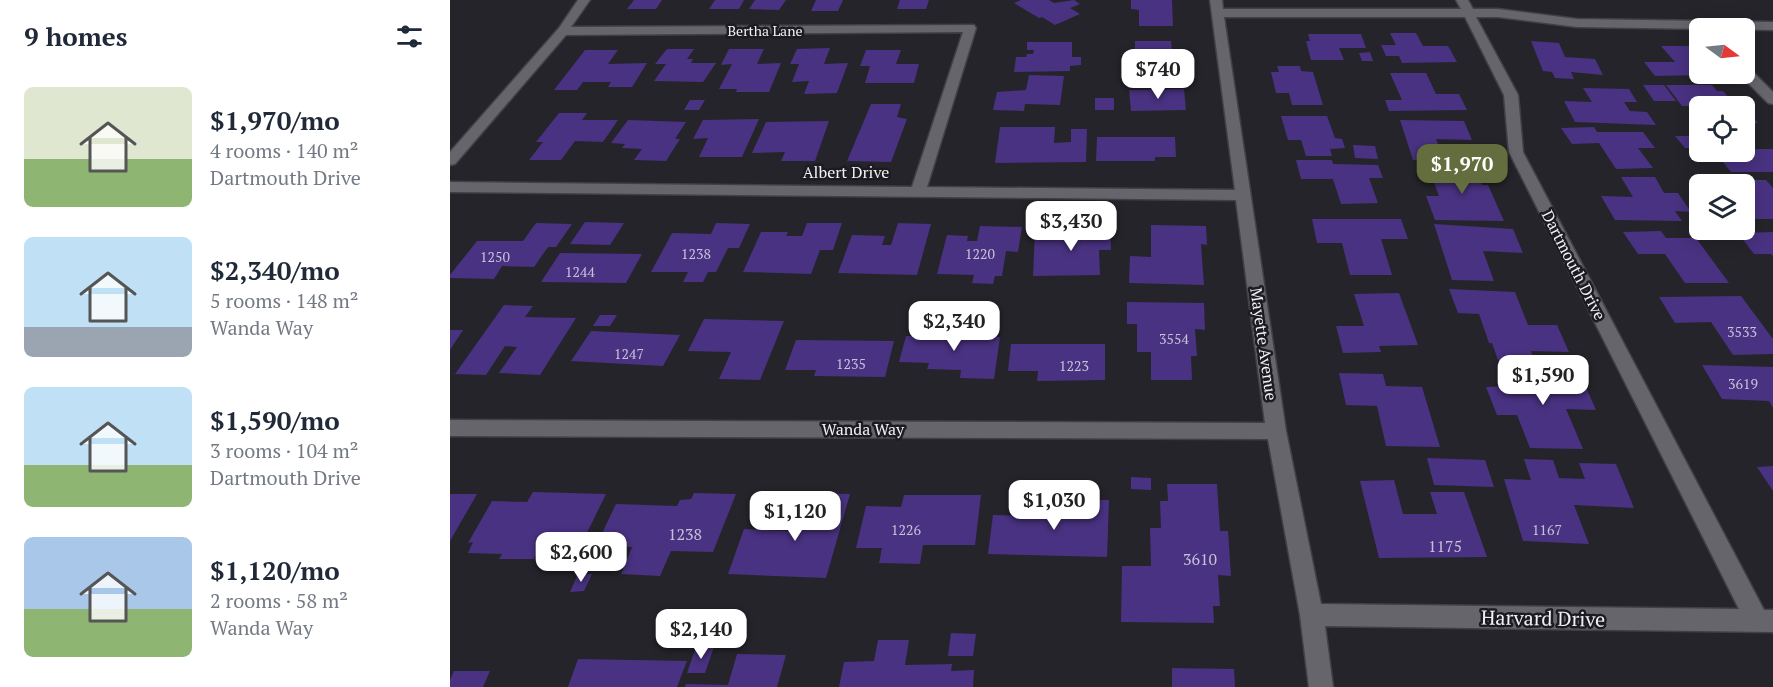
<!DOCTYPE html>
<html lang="en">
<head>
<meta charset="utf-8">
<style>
	body { margin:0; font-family:"PT Serif",serif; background:#f6f6f7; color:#1f2937; height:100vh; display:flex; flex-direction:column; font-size:22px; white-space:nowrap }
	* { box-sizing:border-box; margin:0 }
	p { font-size:20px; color:#747a83 }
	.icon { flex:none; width:33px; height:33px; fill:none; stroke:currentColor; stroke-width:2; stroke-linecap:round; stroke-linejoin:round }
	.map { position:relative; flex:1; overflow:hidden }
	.panel { display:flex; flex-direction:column; background:#fff; width:450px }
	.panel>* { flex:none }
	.needle { width:39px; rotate:105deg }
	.controls { position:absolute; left:1239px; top:18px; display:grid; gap:12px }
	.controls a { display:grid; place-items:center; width:66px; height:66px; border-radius:9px; background:#fff; box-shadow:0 3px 15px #0003; font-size:30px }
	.price { position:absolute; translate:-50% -51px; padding:0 14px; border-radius:12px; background:#fff; color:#222; font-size:20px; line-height:39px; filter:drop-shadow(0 2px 3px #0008) }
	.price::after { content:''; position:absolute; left:50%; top:36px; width:18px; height:14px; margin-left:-9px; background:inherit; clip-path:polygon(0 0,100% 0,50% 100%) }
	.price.on { background:#646d3e; color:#fff }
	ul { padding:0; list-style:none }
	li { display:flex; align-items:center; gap:18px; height:150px; padding:0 24px }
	li span { display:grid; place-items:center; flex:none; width:168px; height:120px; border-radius:9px; color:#555 }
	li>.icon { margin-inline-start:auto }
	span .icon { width:72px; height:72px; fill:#fffc; stroke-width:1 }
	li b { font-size:26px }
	h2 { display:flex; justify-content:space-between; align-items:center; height:72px; padding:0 24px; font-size:26px }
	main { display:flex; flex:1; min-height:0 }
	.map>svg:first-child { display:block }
	.building { fill:#493281 }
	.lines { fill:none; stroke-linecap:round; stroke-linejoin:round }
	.minor-casing { stroke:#414045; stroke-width:3 }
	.minor { fill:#66656c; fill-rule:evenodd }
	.labels { text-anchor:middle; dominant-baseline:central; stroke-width:5; stroke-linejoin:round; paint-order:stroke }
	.far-street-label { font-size:14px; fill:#f1f1f5; stroke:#1c1b21 }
	.number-label { font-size:14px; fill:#c7c1d8 }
	.street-label { font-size:16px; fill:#f1f1f5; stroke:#1c1b21 }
	.near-number-label { font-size:16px; fill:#c7c1d8 }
	.near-street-label { font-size:20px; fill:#f1f1f5; stroke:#1c1b21 }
</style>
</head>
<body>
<main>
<section class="panel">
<h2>9 homes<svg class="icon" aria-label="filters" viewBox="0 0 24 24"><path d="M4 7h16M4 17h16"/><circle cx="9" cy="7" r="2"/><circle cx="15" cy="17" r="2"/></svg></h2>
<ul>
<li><span style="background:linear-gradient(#dfe7d0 60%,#8fb573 0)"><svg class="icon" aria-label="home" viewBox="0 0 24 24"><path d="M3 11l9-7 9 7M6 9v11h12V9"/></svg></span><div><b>$1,970/mo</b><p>4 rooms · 140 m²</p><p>Dartmouth Drive</p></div></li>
<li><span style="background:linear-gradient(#bfe0f5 75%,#9aa5b1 0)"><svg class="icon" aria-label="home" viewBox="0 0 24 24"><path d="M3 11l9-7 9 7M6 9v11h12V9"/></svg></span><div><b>$2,340/mo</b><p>5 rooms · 148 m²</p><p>Wanda Way</p></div></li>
<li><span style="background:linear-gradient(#bfe0f5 65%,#8fb573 0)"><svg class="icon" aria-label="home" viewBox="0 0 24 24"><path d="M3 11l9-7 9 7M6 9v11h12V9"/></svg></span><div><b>$1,590/mo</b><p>3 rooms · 104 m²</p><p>Dartmouth Drive</p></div></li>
<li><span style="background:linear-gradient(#a9c7e8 60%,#8fb573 0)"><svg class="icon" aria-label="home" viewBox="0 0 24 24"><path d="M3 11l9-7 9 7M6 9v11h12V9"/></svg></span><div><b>$1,120/mo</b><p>2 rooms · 58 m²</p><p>Wanda Way</p></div></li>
</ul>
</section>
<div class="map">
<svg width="1323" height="687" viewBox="0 0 1323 687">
	<rect width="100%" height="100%" fill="#25242b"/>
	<!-- building -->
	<path class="building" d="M184 0H212L206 9H177Z
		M265 0H294L289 9H259Z
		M305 0H336L329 10 299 9Z
		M366 0H393L388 11H361Z
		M450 0H479L476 9H447Z
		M571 0H599L604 3 624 0 630 4 620 8 630 14 605 25 592 17 589 18 564 3Z
		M681 0H722L723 26H689V10L681 9Z
		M940 33H966L973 46H998L1007 62 952 63 949 56H936L931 45H946Z
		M858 34H911L916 48H889L894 60H861L856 41H860Z
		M685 41H721L722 51 731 52 733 72H690V65H685Z
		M1081 41 1109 43 1115 57 1145 59 1153 75 1121 72 1124 79 1105 78 1102 72 1093 71Z
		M577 42H622V57H631V65L620 66V71L564 72 566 57H576L577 54H583L584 50H577Z
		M1211 46H1241L1250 55V75L1205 76 1194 62H1225Z
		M380 48 374 64 398 63 387 93 354 94 359 81 342 82 349 64H340L347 49Z
		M217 49H244L237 59H243L241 63H266L253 82 204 81 216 64H205Z
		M279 49H314L307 64 331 63 319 92H286L287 89H269L282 64 271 65Z
		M135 50H168L158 64 197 63 182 87H158L161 82H133L127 90H104Z
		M416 50H451L446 64H469L464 83H415L420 66H410Z
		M920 52 923 61H912L909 53Z
		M827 66H850L851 71 863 72 873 105H842L839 93H826L821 72H829Z
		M940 73H976L986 94H1009L1017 110 939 111 935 100H952Z
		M579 75 614 76 610 105 575 104 574 111 543 110 547 92 576 90Z
		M1193 85H1214L1226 101H1204Z
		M1216 85H1262L1267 91H1273L1287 106H1232Z
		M1133 88 1179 89 1187 102H1174L1180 111 1197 112 1206 125 1125 122 1114 101 1142 102Z
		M734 89 736 110 681 111 679 90Z
		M645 98H664V110H645Z
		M240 100H255L249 110H234Z
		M421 104H451L447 117 457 119 441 162 397 161Z
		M1294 107 1308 123H1294Z
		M109 113H137L132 120H168L153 142 125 141 111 160H79L93 142H86Z
		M831 116H877L885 138 892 139 895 148 880 149 882 156H856L851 140H838Z
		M309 119 292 157H249L258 138 243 139 253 120Z
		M178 120 236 122 225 139H230L216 161 184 160 192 149 172 148 175 144 161 143Z
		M950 120 1014 121 1022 140 986 139 995 160H963Z
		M379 121 365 161H331L335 152 302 153 316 122Z
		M550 127H605L604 143 621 142V129H637L636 162 545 163Z
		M1144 127 1147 132H1193L1205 148H1188L1203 168 1166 169 1149 143 1122 144 1111 128Z
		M1225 136H1250V148H1235Z
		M647 137H725L726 157H705V161H646Z
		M903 145 925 146 928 159 905 158Z
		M1294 149H1323V172H1281L1265 152H1294Z
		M846 160H882L883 164 928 165 933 178H919L928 203 891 204 883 179H851Z
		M977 164 1028 165 1035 180H1030L1032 185H1038L1054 221 985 220 976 196H989Z
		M1171 177H1205L1214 193H1228L1241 212 1225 211 1232 221 1165 220 1151 196 1183 197Z
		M1268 180H1316L1323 188V219H1294V184H1271Z
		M862 219H951L958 239H931L942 275H900L892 243H867Z
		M135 222 174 223 160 245 120 244Z
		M86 223 122 224 106 247H98L84 267 52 266 44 279 0 278V275L27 241H73Z
		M266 223 300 224 289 248H278L266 272H258L253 282H233L238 272H201L222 233 261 234Z
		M357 223H392L383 250H370L361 274 293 272 311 232H338L336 236H352Z
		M448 223 481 224 467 275 388 273 402 235 435 236 432 245H441Z
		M660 224 661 250H649L650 275 583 276 585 233H608V237L625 236 626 225Z
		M984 224 1063 229 1073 253 1033 251 1044 281 1002 280Z
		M701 225 756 226 757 245 751 244 754 285 679 283 680 256 701 257Z
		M530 226 572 227 568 252 556 251 552 276H545L543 284 522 283 524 275 487 274 497 235 518 236 517 241H527Z
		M1211 231 1216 238H1246L1279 283H1235L1215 254H1188L1173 232Z
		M1323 232V256L1321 254H1304L1288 233Z
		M110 253 192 254 176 283 91 282Z
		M999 289 1065 292 1078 325H1107L1119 352 1081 351 1084 360H1048L1042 343H1039L1029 314 1008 313Z
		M949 293 968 345 929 346 931 352 893 353 886 326H914L904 294Z
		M1291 296 1323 339V354L1283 355 1261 322 1225 323 1209 297Z
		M677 302 754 303 755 330 745 329 747 356H741L742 380H701V352H687V324H677Z
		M54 305 83 306 75 317 126 318 90 375 49 373 67 347 55 346 36 375 5 374Z
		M150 315H167L160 326H143Z
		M254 319 334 321 310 380 269 379 281 352 238 351Z
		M487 324 515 325 513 337H550L544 379 510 378 511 370 477 369 479 363 449 362 456 336H485Z
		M0 330H13L0 350Z
		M141 331 230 335 213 366 121 361Z
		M346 340 444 341 435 377 364 376 366 370H335Z
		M561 344H655V380L587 381 588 371H558Z
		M1252 365 1323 367V408L1319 401 1272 399Z
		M1051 370 1098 371 1100 376H1131L1146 410 1116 409 1133 449 1080 448 1067 415H1047L1036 387 1057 386Z
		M889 373 933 374 936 386 972 387 990 447 936 446 927 406 896 405Z
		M977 458 1035 460 1044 487 984 485Z
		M1074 459 1103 460 1109 478 1135 479 1129 463 1166 464 1184 508 1124 505 1139 544 1073 541 1054 479 1081 480Z
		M1323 466V491L1307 467Z
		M681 477 701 478V490L681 489Z
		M944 480 953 514H987L980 492H1014L1037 557 929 558 910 481Z
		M717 484H767L770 531H778L781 576 768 575 770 606H763L764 623 671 622 672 566H701L700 528H711L710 501H718Z
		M83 492 156 494 132 543 92 542 84 559H49L52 554 18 553 23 542 18 543 42 501 77 502Z
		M244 493 286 494 263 552 221 551 210 576 171 574 182 547 146 546 166 504 227 506 230 500 241 499Z
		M355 493 400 494 376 578 278 574 294 529 342 531Z
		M0 494H27L0 541Z
		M454 495H531L525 545H473L470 564 429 563 432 548H406L416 506 451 507Z
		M614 499 659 500 657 557 538 554 543 515 576 516V508L613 509Z
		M128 574H142L134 591 120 592Z
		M501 633 526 634 523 656H498Z
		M428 640H459L455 665 502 664 501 671 524 670 523 687H389L394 662 424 661Z
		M246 647H264L255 673H237Z
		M287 654 336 655 327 687H235L236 684 278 685Z
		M128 659 237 661 227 687H118Z
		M722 668 784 669 785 687H722Z
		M4 671H40L33 687H0V680Z"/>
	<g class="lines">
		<!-- minor casing -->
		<g class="minor-casing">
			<path id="minor" d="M128 0H140L121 27 524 25 526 28 477 187 785 190 760 0H772L773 9H1011L1006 0H1018L1023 9H1048L1127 19 1323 22V30L1127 27 1048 17H1026L1068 95 1073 152 1314 610H1323V632L875 626 883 687H859L850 615 818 439 0 436V420L815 423 786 200 0 192V182L462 187 513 32 116 35 5 164 0 165V152L109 28ZM774 17H1015L1054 95 1059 152 1289 609 871 604 836 431Z
				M1294 67 1299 68 1323 92V104L1318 103 1289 74H1294Z"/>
		</g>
		<!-- minor -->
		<use href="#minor" class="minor"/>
	</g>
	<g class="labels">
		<!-- far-street labels -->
		<g class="far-street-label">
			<text x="315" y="30">Bertha Lane</text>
		</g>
		<!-- number labels -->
		<g class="number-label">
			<text x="246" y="253">1238</text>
			<text x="530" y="253">1220</text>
			<text x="45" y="256">1250</text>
			<text x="130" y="271">1244</text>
			<text x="1292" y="331">3533</text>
			<text x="724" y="338">3554</text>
			<text x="179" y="353">1247</text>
			<text x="401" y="363">1235</text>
			<text x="624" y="365">1223</text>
			<text x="1293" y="383">3619</text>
			<text x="456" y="529">1226</text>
			<text x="1097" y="529">1167</text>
		</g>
		<!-- street labels -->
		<g class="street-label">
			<text x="396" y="172">Albert Drive</text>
			<text transform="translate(1124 265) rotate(63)">Dartmouth Drive</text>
			<text transform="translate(814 344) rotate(82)">Mayette Avenue</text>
			<text x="413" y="429">Wanda Way</text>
		</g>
		<!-- near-number labels -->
		<g class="near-number-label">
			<text x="235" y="534">1238</text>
			<text x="995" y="546">1175</text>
			<text x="750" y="559">3610</text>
		</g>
		<!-- near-street labels -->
		<g class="near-street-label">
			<text transform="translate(1093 618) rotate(1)">Harvard Drive</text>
		</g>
	</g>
</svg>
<div class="controls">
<a><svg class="needle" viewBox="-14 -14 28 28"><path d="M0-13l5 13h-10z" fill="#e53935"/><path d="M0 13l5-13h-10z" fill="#747a83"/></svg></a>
<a><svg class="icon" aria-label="locate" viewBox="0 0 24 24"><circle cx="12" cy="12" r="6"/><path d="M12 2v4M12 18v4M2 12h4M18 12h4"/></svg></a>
<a><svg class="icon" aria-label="layers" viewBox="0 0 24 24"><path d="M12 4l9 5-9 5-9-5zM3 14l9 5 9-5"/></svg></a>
</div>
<b class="price" style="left:708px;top:100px">$740</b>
<b class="price on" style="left:1012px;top:195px">$1,970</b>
<b class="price" style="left:621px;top:252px">$3,430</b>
<b class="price" style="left:504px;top:352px">$2,340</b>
<b class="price" style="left:1093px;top:406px">$1,590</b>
<b class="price" style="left:604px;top:531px">$1,030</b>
<b class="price" style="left:345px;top:542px">$1,120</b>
<b class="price" style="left:131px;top:583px">$2,600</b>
<b class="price" style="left:251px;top:660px">$2,140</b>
</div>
</main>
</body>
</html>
